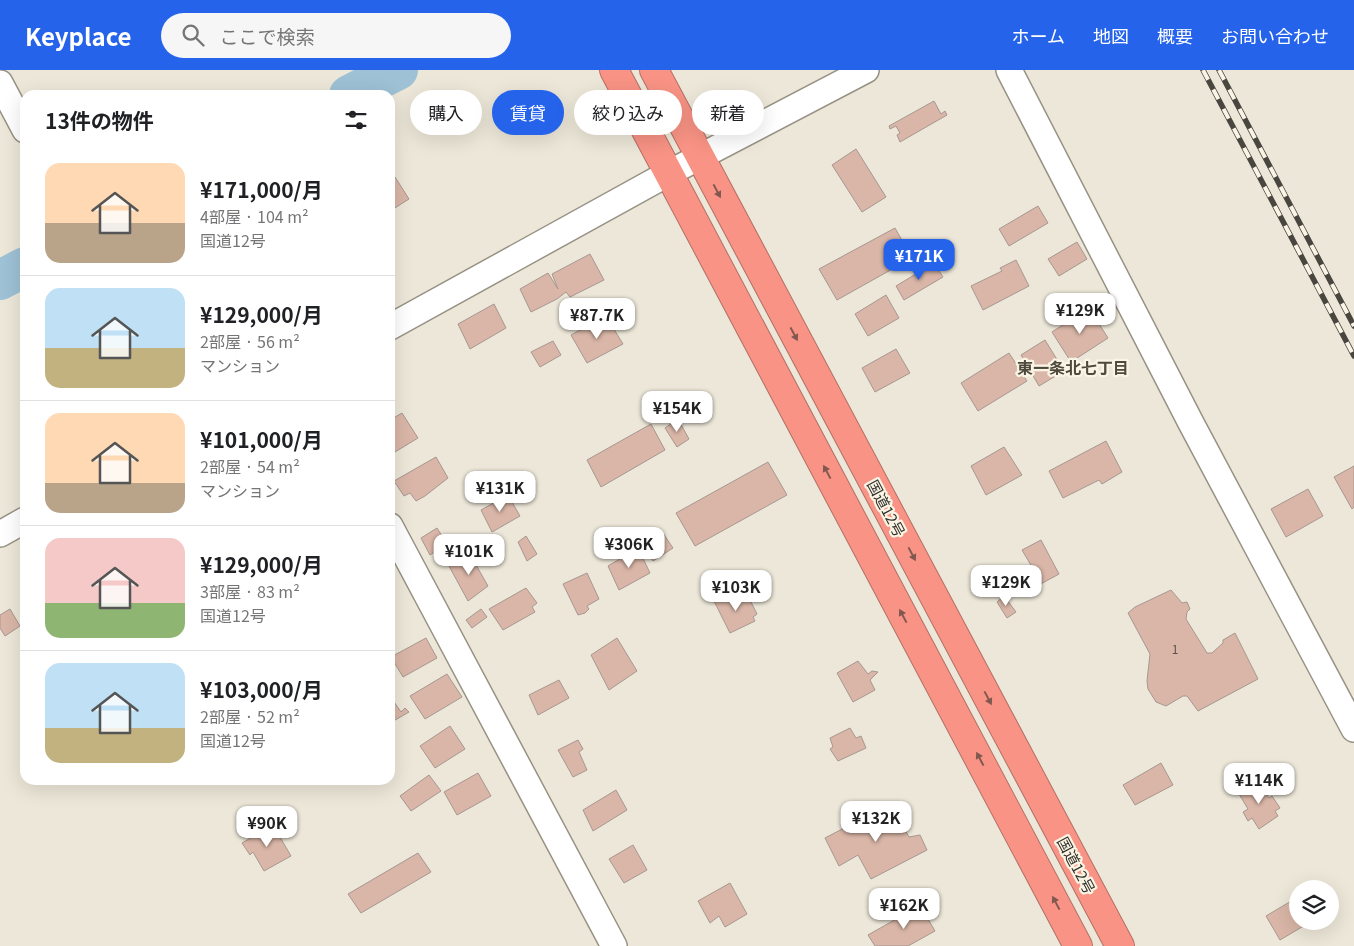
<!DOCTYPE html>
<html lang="ja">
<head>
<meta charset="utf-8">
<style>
	body { margin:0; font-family:Georgia,"Noto Sans JP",serif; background:#f6f6f6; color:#202124; height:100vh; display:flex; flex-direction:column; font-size:19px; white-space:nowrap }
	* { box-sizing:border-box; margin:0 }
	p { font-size:16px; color:#757577 }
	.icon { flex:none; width:28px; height:28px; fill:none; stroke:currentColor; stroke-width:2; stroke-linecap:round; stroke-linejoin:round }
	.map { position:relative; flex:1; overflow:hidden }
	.side { position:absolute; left:20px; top:20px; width:375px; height:695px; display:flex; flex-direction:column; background:#fff; border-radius:15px; box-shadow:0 5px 20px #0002 }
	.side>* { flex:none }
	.banner { position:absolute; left:410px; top:20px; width:475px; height:45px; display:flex; gap:10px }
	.tools { position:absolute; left:1289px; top:810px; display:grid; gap:10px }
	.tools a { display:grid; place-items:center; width:50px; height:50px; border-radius:50%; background:#fff; box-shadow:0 5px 20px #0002; font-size:25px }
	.price { position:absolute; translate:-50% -42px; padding:0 11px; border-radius:10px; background:#fff; color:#222; font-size:16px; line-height:32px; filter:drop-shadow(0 1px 2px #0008) }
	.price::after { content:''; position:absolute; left:50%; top:30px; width:15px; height:11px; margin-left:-8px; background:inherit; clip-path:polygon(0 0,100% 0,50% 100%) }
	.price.current { background:#2563eb; color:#fff }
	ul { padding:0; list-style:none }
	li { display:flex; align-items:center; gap:15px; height:125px; padding:0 25px }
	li+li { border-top:1px solid #e0e0e0 }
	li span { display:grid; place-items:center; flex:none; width:140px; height:100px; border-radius:15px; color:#555 }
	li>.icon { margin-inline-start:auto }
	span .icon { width:60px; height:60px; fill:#fffc; stroke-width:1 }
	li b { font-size:21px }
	h2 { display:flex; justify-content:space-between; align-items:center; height:60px; padding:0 25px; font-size:21px }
	.chip { padding:0 18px; border-radius:22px; background:#fff; box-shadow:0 5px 20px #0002; font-size:18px; line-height:45px }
	.chip.current { background:#2563eb; color:#fff }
	header { display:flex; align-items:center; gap:30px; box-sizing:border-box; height:70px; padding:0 25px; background:#2563eb; color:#fff }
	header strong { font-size:24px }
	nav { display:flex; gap:28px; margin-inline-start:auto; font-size:18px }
	.search { width:350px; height:45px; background:#f6f6f6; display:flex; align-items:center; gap:12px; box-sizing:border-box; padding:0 18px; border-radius:28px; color:#757577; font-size:19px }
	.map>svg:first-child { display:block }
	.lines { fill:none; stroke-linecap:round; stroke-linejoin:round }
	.river { stroke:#9ec1d5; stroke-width:40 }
	.building { fill:#d9b6a7; stroke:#a79791 }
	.minor-casing { stroke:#979284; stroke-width:28 }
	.highway-casing { stroke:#b37066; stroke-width:30 }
	.minor { stroke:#fff; stroke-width:25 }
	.highway { stroke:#f89385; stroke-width:28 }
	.rail-casing { stroke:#494640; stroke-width:5.5 }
	.rail { stroke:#faf4e5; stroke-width:4; stroke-dasharray:11; stroke-linecap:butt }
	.oneway { fill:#81584f }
	.labels { text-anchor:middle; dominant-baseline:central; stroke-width:4.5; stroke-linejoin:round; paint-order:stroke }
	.number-label { font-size:12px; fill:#5c524a }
	.street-label { font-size:15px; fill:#32302b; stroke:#faf4e5 }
	.neighbourhood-label { font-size:16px; font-weight:bold; fill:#4d493c; stroke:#faf4e5 }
</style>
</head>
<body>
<header>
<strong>Keyplace</strong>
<div class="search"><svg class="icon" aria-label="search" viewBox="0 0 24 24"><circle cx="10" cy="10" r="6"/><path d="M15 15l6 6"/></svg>ここで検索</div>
<nav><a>ホーム</a><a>地図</a><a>概要</a><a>お問い合わせ</a></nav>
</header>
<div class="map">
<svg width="1354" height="876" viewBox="0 0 1354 876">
	<rect width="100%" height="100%" fill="#ece7d8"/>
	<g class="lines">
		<!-- river -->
		<path class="river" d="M349 25 398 0
			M0 210 25 197"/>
	</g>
	<!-- building -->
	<path class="building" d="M934 31 941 44 945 41 947 45 900 72 897 65 900 63 896 56 890 59 889 56Z
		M856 79 886 127 862 142 832 95Z
		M395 107 409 129 390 141V110Z
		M1038 136 1048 153 1009 176 999 159Z
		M895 158 912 188 837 230 819 199Z
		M1077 172 1087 189 1059 206 1048 189Z
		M590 184 604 210 570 227 566 222 557 229 531 242 520 219 548 203 558 219 552 204Z
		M1016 190 1029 216 983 240 971 216 1002 201 1000 198Z
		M934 193 943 207 904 230 896 216Z
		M886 225 899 248 868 266 855 244Z
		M494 234 506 258 470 279 458 254Z
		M1089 238 1108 268 1071 292 1052 262Z
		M606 246 623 274 587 293 571 265Z
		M1045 270 1064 301 1039 316 1021 285Z
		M553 271 561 285 540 297 531 282Z
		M896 279 910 303 875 322 862 298Z
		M1009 283 1027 311 978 341 961 313Z
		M402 343 418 368 390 385V350Z
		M678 349 689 369 677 377 665 358Z
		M651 354 665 380 601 417 587 390Z
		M1106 371 1122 402 1102 414 1099 410 1063 428 1049 401Z
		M1004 377 1022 405 986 425 971 396Z
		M436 387 448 408 425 426 416 431 410 423 404 426 394 411Z
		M768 392 787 425 695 476 676 443Z
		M1354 396V437L1352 439 1334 407Z
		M1308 419 1323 446 1286 467 1271 439Z
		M508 425 520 446 492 462 481 440Z
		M437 458 447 474 430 485 421 468Z
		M660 459 673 478 653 491 641 471Z
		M526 466 537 484 527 491 518 472Z
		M1041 470 1059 504 1026 522 1021 512 1035 502 1022 480Z
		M638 478 650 503 619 520 608 496Z
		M473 482 479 490 476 495 488 516 468 531 449 496Z
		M587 503 599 529 587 536 589 539 585 543 578 545 563 514Z
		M526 518 537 533 532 537 535 542 503 560 489 539Z
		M1171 520 1182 533 1187 532 1190 539 1187 542 1186 549 1207 583H1212L1223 573V570L1235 563 1258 609 1198 641 1187 626H1183L1166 636 1156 632 1148 619 1147 611 1150 584 1128 543 1135 537Z
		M733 521 740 532 749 528 757 544 753 547 755 551 730 563 714 531Z
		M1004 526 1016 542 1007 548 997 532Z
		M10 539 20 556 5 566 0 558V545Z
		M481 539 487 547 472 558 466 550Z
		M426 568 437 588 403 607 391 587Z
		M617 568 637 601 609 620 591 585Z
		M858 591 868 604 872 601 878 602 870 610 875 620 853 632 837 603Z
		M447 604 462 627 425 649 410 626Z
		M559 610 569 628 538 645 529 625Z
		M390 626 401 642 405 638 409 642 390 653Z
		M450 656 465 679 435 698 420 676Z
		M850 658 856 668 861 666 866 678 838 691 830 679 833 677 830 668Z
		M578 670 583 679 579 682 587 700 573 707 558 680Z
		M1161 693 1173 715 1135 735 1123 715Z
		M478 703 491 726 457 745 444 722Z
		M429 705 441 721 411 741 400 726Z
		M1258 711 1269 728 1272 726 1280 738 1275 741 1278 746 1259 759 1252 748 1248 751 1243 742 1248 739 1239 724Z
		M616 720 627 740 593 761 583 740Z
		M890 734 909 767 920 765 927 780 871 809 858 785 839 796 825 768Z
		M273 755 291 786 264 801 253 782 250 785 242 773Z
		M633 775 647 800 624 813 609 789Z
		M418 783 431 802 361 843 348 824Z
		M730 813 747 844 725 857 719 846 710 853 698 831Z
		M1298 827V851H1312L1280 870 1266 846Z
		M924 836 927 842 925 844 935 861 908 876H875L868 865 905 844 906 846Z"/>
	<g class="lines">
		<!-- minor casing -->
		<g class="minor-casing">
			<path id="minor" d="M1009 0 1191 353 1354 659
				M0 13 25 60
				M390 257 669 103 866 0
				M390 456 614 876
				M0 464 25 450"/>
		</g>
		<!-- highway casing -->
		<g class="highway-casing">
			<path id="highway" d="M614 0 1078 876
				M654 0 1120 876"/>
		</g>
		<!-- minor -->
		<use href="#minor" class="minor"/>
		<!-- highway -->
		<use href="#highway" class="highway"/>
		<!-- rail casing -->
		<g class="rail-casing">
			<path id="rail" d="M1203 0 1354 286
				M1219 0 1354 256"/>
		</g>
		<!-- rail -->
		<use href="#rail" class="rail"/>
	</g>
	<!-- one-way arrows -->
	<defs><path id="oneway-solid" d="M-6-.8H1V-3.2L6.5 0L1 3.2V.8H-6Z" transform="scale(1.25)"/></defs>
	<g class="oneway">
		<use href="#oneway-solid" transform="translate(717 121) rotate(62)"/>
		<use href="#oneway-solid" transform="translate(794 264) rotate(62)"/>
		<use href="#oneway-solid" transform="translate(827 402) rotate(-118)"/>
		<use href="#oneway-solid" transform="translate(912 484) rotate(62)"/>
		<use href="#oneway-solid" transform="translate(903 546) rotate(-118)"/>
		<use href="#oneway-solid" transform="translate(988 628) rotate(62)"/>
		<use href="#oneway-solid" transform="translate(980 689) rotate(-118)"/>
		<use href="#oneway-solid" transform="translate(1056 833) rotate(-118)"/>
	</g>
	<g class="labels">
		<!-- number labels -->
		<g class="number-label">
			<text x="1175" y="578">1</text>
		</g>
		<!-- street labels -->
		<g class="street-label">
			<text transform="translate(887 438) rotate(62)">国道12号</text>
			<text transform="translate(1077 795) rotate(62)">国道12号</text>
		</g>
		<!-- neighbourhood labels -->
		<g class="neighbourhood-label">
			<text x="1073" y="297">東一条北七丁目</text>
		</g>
	</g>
</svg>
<div class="tools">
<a><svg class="icon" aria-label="layers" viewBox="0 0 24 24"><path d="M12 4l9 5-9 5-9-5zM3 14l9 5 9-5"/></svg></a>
</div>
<b class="price current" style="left:919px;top:211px">¥171K</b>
<b class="price" style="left:1080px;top:265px">¥129K</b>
<b class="price" style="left:597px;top:270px">¥87.7K</b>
<b class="price" style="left:677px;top:363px">¥154K</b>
<b class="price" style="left:500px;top:443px">¥131K</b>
<b class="price" style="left:629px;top:499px">¥306K</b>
<b class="price" style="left:469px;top:506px">¥101K</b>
<b class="price" style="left:1006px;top:537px">¥129K</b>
<b class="price" style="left:736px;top:542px">¥103K</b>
<b class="price" style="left:1259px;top:735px">¥114K</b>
<b class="price" style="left:876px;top:773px">¥132K</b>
<b class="price" style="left:267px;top:778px">¥90K</b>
<b class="price" style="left:904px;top:860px">¥162K</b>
<div class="banner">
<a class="chip">購入</a>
<a class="chip current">賃貸</a>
<a class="chip">絞り込み</a>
<a class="chip">新着</a>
</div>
<section class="side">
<h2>13件の物件<svg class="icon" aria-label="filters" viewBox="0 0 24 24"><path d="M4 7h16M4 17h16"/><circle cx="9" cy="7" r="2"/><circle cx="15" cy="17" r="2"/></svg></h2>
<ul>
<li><span style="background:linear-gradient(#ffd9b3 60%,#b9a48a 0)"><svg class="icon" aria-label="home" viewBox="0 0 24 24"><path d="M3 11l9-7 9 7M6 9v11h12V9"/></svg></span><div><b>¥171,000/月</b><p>4部屋 · 104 m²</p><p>国道12号</p></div></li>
<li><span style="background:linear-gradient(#bfe0f5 60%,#c2b280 0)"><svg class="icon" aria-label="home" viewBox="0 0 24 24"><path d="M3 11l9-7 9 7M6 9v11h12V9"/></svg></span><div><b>¥129,000/月</b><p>2部屋 · 56 m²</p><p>マンション</p></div></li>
<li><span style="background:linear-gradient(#ffd9b3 70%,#b9a48a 0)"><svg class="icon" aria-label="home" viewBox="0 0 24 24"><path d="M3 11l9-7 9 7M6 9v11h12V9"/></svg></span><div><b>¥101,000/月</b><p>2部屋 · 54 m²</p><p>マンション</p></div></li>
<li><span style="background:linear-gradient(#f6c9c9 65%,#8fb573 0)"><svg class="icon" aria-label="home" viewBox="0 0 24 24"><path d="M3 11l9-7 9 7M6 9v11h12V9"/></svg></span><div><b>¥129,000/月</b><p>3部屋 · 83 m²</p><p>国道12号</p></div></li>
<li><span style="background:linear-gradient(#bfe0f5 65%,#c2b280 0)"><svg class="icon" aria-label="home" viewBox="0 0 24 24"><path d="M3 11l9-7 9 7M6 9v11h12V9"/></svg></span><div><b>¥103,000/月</b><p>2部屋 · 52 m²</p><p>国道12号</p></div></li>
</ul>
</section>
</div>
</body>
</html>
